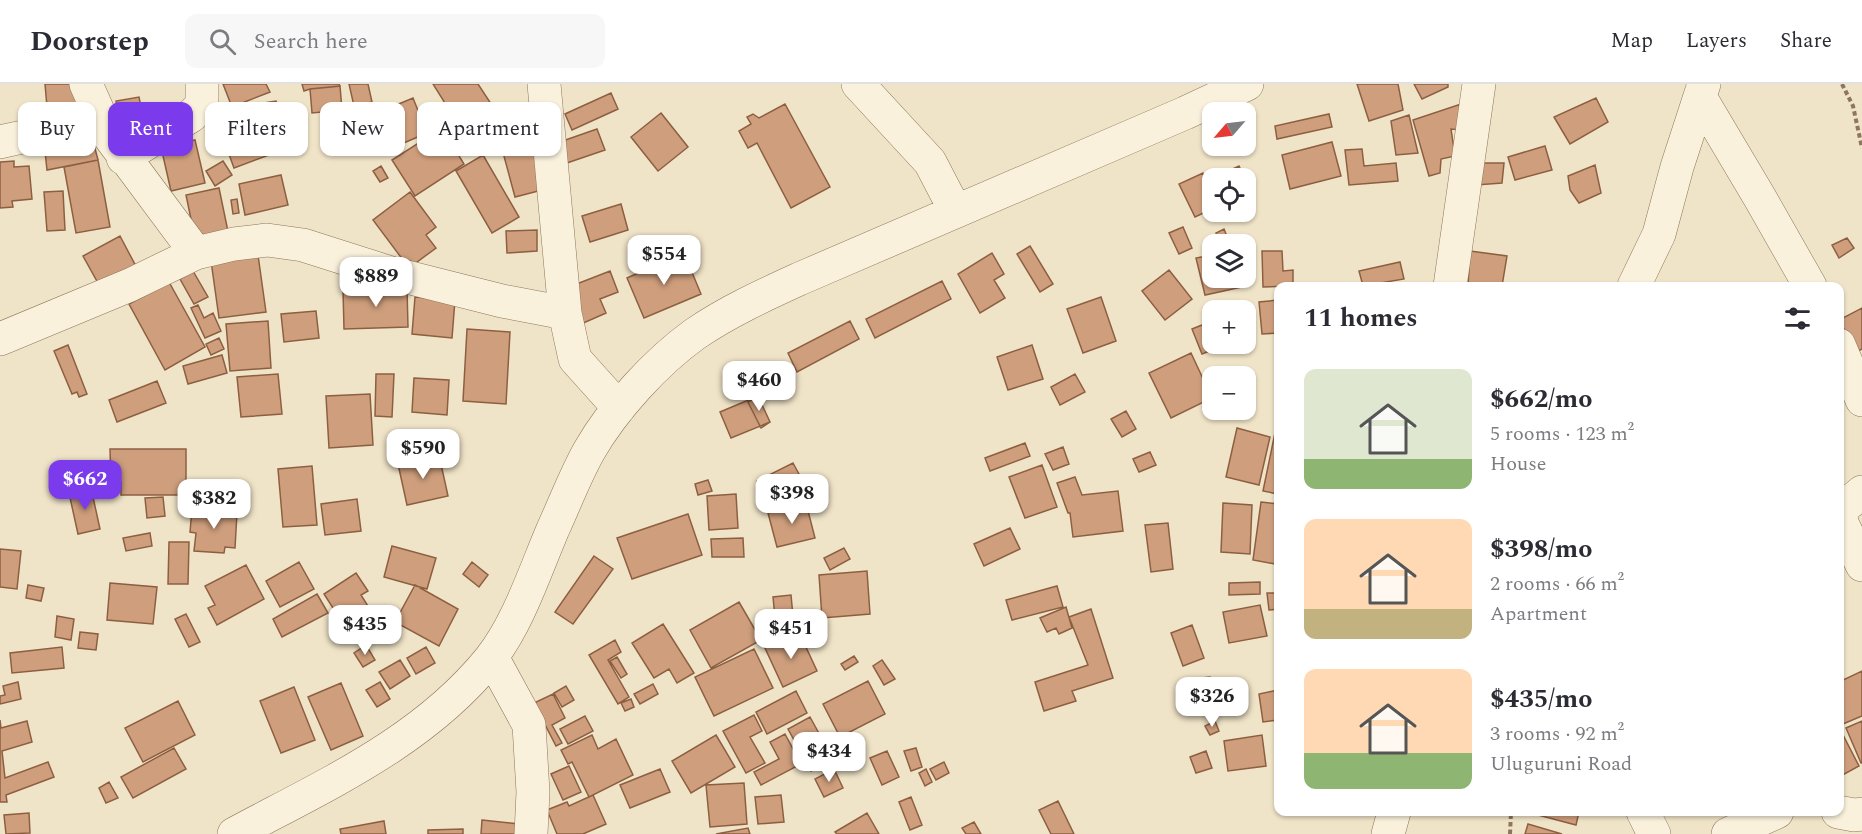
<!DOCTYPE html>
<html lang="en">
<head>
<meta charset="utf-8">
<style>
	body { margin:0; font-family:Spectral,serif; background:#f7f7f7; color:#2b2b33; height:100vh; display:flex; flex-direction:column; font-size:22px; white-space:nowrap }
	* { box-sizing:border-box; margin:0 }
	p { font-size:20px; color:#7c7c81 }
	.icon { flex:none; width:33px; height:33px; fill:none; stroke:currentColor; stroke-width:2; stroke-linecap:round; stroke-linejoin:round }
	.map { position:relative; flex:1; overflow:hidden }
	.panel { position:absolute; left:1274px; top:198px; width:570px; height:534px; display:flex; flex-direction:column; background:#fff; border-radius:12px; box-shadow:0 2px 4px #0004 }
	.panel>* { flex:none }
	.top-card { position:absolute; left:18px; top:18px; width:570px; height:54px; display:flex; gap:12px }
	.needle { width:39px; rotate:242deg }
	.tools { position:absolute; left:1202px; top:18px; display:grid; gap:12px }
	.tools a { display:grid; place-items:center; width:54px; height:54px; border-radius:12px; background:#fff; box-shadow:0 2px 4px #0004; font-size:30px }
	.price { position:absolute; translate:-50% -51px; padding:0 14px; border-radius:12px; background:#fff; color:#222; font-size:20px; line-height:39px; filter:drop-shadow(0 2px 3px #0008) }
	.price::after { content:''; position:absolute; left:50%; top:36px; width:18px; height:14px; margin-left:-9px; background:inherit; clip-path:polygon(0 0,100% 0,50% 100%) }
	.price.current { background:#7c3aed; color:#fff }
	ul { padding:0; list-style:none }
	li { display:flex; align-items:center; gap:18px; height:150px; padding:0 30px }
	li span { display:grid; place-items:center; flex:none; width:168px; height:120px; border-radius:12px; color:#555 }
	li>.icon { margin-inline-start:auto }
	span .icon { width:72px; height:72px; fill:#fffc; stroke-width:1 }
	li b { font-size:26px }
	h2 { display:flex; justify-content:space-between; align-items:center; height:72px; padding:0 30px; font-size:26px }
	.tag { padding:0 21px; border-radius:12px; background:#fff; box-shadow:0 2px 4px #0004; font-size:21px; line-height:54px }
	.tag.current { background:#7c3aed; color:#fff }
	header { display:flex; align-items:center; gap:36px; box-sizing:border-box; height:84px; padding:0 30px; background:#fff; border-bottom:2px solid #e1e1e2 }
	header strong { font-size:28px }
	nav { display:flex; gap:33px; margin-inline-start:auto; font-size:21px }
	.search { width:420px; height:54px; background:#f7f7f7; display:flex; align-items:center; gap:15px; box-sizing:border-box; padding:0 21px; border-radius:12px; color:#7c7c81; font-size:22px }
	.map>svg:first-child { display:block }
	.building { fill:#cf9f7d; stroke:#8d5f41; stroke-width:1.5 }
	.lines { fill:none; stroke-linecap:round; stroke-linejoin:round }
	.minor-casing { stroke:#8d765c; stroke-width:34 }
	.path { stroke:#8d765c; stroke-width:4; stroke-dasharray:4.5 3; stroke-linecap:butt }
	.minor { stroke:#faf1dc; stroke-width:33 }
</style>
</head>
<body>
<header>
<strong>Doorstep</strong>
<div class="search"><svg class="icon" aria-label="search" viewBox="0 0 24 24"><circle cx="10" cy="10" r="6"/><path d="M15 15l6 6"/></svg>Search here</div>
<nav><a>Map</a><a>Layers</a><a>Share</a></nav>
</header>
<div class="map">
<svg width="1862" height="750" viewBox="0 0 1862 750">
	<rect width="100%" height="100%" fill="#f0e4c8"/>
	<!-- building -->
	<path class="building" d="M45 0H76L78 21 47 23Z
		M223 0H266L270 8 232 23Z
		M302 0H339L340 2 310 5 304 7Z
		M349 0H368L372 18 354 22Z
		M433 0H478L503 38 470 59Z
		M1357 0H1398L1403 26 1369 37Z
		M1414 0H1448V3L1422 15Z
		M340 2 342 26 312 29 310 5Z
		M611 9 618 25 572 46 565 30Z
		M139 13 147 54 124 59 116 17Z
		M413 14 427 49 385 67 370 32Z
		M1596 14 1608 38 1570 60 1554 33Z
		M276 17 288 50 276 54 263 19Z
		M785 20 830 103 791 124 757 59 748 64 739 47 751 40 747 33 753 30 759 34Z
		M1461 20V46L1451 45 1455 72 1441 75 1440 89 1429 92 1413 36Z
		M261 24 277 68 234 84 218 40Z
		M661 29 688 63 658 87 631 53Z
		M1329 30 1332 43 1277 55 1275 42Z
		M1409 31 1418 69 1396 71 1391 37Z
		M530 42 546 105 515 113 498 50Z
		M442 44 464 80 415 112 392 76Z
		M597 45 605 66 561 81 554 60Z
		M92 53 98 76 47 86 44 58Z
		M195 56 205 99 171 107 161 63Z
		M1332 58 1341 92 1290 105 1282 71Z
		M1545 62 1552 86 1515 96 1508 73Z
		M1362 65 1364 82 1396 79 1398 97 1349 101 1345 66Z
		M483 71 519 133 492 149 456 87Z
		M98 76 110 143 76 149 64 83Z
		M14 77V83L29 82 32 115 12 117 13 123 0 124V78Z
		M223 77 232 91 215 102 206 87Z
		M1475 79H1504L1502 99 1476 101Z
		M1595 81 1601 109 1579 119 1570 106 1568 92Z
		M381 82 388 94 380 98 373 87Z
		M1239 82 1251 107 1245 110V94H1213Z
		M1203 89 1207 97 1212 95V125L1195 133 1179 100Z
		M281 91 288 121 245 131 239 100Z
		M219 104 230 157 197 164 186 111Z
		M63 107 65 146 47 147 44 108Z
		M410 108 436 143 426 151 436 164 409 184 373 136Z
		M237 115 239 129 233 130 231 116Z
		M621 120 628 146 590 158 582 132Z
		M1183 143 1192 164 1179 170 1169 149Z
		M1224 145 1228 155 1220 158 1216 149Z
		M537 146V167L507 169 506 147Z
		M120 152 139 188 103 208 83 172Z
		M1847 154 1854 164 1839 174 1832 161Z
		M1030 162 1053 200 1040 208 1017 170Z
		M1262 167H1282L1283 187 1293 186V202L1263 203Z
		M1470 167 1507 172 1502 202H1468Z
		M684 169 701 210 644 234 627 194Z
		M992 169 1004 190 994 196 1005 214 980 229 958 190Z
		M258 171 266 228 219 234 211 177Z
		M1212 171V194H1239L1242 203 1205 211 1196 174Z
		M1400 178 1404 195 1363 202 1359 187Z
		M1169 186 1192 215 1165 236 1142 207Z
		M193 187 208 213 194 220 180 195Z
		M610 187 618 208 600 215 606 229 579 241 574 201Z
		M942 197 951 215 875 254 866 235Z
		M169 198 205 263 165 286 129 220Z
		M407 204 408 243 344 245 343 206Z
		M415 213 455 216 452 254 412 250Z
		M1101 213 1116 257 1083 269 1067 225Z
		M1278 216V249L1262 250 1259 218Z
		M198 221 204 234 213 229 221 247 205 254 191 224Z
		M1862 224V265L1857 268 1839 236Z
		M316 227 319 254 284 258 281 230Z
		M268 237 271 284 230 287 226 240Z
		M850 237 859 255 797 288 788 269Z
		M1207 239 1212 252V260H1215L1217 264 1202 270 1192 245Z
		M467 245 510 248 506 320 463 317Z
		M219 254 224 265 211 271 206 260Z
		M68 261 87 310 79 313 77 308 72 310 54 267Z
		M1032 261 1043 295 1008 306 997 273Z
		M1191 269 1212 314 1171 334 1149 289Z
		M222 271 227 289 188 300 183 282Z
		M278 290 282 330 241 333 237 293Z
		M376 290H394L392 333 375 332Z
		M1075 290 1085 308 1060 321 1051 303Z
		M414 294 449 296 447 331 412 328Z
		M157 297 166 319 117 338 109 316Z
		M370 310 373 361 329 364 326 312Z
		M758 312 770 338 761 344 748 318Z
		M758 312 770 338 731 354 720 328Z
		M1126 327 1136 345 1122 353 1111 335Z
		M1237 344 1270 353 1259 401 1226 393Z
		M1276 344H1278V410L1263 407Z
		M1025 359 1030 372 990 387 985 374Z
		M1063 363 1069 380 1053 386 1045 370Z
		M110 365H186V411H121V398H111Z
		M1150 368 1156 381 1139 388 1133 375Z
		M439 371 448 412 407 421 398 380Z
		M793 379 806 403 770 422 757 397Z
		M1042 381 1057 423 1025 434 1009 393Z
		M312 382 317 441 283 443 278 385Z
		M1075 393 1082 411 1118 407 1123 447 1073 453 1070 429H1068L1057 399Z
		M708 396 712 407 698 411 695 400Z
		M91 404 100 445 78 450 69 409Z
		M736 410 738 444 709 446 707 412Z
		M163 413 165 432 147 434 145 414Z
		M357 415 361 447 325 451 321 420Z
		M1261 418 1278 420V458L1275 480 1253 476Z
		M806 419 815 454 777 463 768 429Z
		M1223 419 1252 421 1250 470 1221 468Z
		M192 425 237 429 235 464 225 463 224 469 194 467 196 449 190 448Z
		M688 430 702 471 632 495 617 454Z
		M1168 439 1173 485 1151 488 1145 441Z
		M1010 444 1020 465 984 482 974 460Z
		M150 449 152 462 126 467 123 454Z
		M743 454 744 473H712L711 455Z
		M169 458H189L188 500H168Z
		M392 462 436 474 427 505 384 493Z
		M844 464 850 475 830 486 824 474Z
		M0 465 21 467 17 505 0 503Z
		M594 472 613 485 573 540 555 528Z
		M299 478 314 505 280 523 266 497Z
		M472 478 488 491 479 503 463 490Z
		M246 481 264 515 217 541 208 524 215 521 205 502Z
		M867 487 870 530 822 534 819 491Z
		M356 489 368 507 361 511 371 527 345 543 324 510Z
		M1260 498V510L1229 511V499Z
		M110 499 157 503 153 540 107 536Z
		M28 501 44 504 41 517 26 514Z
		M415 501 458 525 439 562 395 538Z
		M1057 502 1063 523 1012 536 1006 516Z
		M1267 509H1278V525L1269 526Z
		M317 510 328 529 282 553 273 535Z
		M791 511 793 532 775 534 773 513Z
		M739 518 761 556 711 584 690 546Z
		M1260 521 1267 552 1229 559 1223 528Z
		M1066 523 1072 544 1059 550 1056 544 1047 548 1040 534Z
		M1091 525 1113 594 1072 607 1076 617 1044 627 1035 598 1088 581 1069 533Z
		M799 527H808L807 543 798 542Z
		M186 530 200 558 189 563 175 535Z
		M57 532 74 535 71 556 55 553Z
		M663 540 694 589 677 599 669 585 654 594 632 559Z
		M1192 541 1204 574 1183 582 1171 549Z
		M80 548 98 550 96 566 78 564Z
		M799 548 817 587 783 603 765 564Z
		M615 556 621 568 608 576 629 613 618 620 589 571Z
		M366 561 375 576 363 583 354 569Z
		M62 563 64 584 12 589 10 569Z
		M426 563 435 579 416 590 407 574Z
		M754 565 773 604 714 632 695 593Z
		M854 572 858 578 845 586 841 580Z
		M617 573 627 590 621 594 610 577Z
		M400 576 410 592 390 605 379 588Z
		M882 576 895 595 884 601 873 582Z
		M1862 587V632L1843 640 1839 631V598Z
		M1210 593 1213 625 1195 627 1192 595Z
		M868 597 885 630 840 653 823 620Z
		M18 598 21 615 0 620V612L5 611 3 602Z
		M380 598 390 615 377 623 366 606Z
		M341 599 363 652 331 666 308 613Z
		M653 600 658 610 640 620 634 610Z
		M566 602 574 616 562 623 554 609Z
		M294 603 315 656 281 669 260 617Z
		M1278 606V636L1263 638 1259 610Z
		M796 607 807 629 767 650 756 628Z
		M553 610 565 634 552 641 562 659 556 662 534 619Z
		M631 615 634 623 625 627 621 619Z
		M178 617 195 651 143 678 125 644Z
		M754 631 762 647 750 653 765 679 746 689 723 647Z
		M585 632 593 647 568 660 560 645Z
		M810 633 833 675 811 687 788 645Z
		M0 636 1 644 27 637 32 658 2 667 5 694 48 678 54 693 6 711 7 718H0Z
		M1215 637 1219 647 1210 651 1205 642Z
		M1862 637V679H1861L1846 644Z
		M1841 647 1859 682 1839 693V648Z
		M785 650 801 680 761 701 754 688 779 675 770 658Z
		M592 651 598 665 616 655 633 691 589 713 572 678 568 680 561 666Z
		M716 651 735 683 691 709 672 677Z
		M1262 651 1266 682 1228 687 1224 657Z
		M174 664 186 685 133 714 121 693Z
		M916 664 922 683 911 687 904 667Z
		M887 667 899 693 882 701 870 674Z
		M1206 667 1212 684 1196 689 1190 673Z
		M944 678 949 689 936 696 930 685Z
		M569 682 581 708 563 716 551 690Z
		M660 685 670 708 630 724 620 701Z
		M834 685 843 704 824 713 815 695Z
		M926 685 932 698 925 702 919 689Z
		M109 698 118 714 106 719 99 704Z
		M744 699 747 740 710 743 706 701Z
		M593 711 606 740 583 750H557L547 726 567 718 569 722Z
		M781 711 784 738 758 740 755 713Z
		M911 713 922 741 910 746 899 718Z
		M1058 717 1074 750H1051L1039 726Z
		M1539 728H1579L1576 741 1538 731Z
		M29 729 30 749 6 750 4 731Z
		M867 729 879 750H837L835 748Z
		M482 736 519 740 518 750H481Z
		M384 737 386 750H341L340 745Z
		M974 738 981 750H966L962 744Z
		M1528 740 1562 750H1525Z
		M748 744 750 750H716Z
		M463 745V750H428V746Z"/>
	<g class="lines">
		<!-- minor casing -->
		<g class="minor-casing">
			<path id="minor" d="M86 0 109 52 196 169
				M544 0 565 229 575 275 619 324
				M858 0 930 78 955 126
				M1700 13 1760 114 1810 202
				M0 58 27 52 98 30
				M123 74 191 32 202 21V0
				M1450 202 1479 0
				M1634 202 1659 150 1677 83 1704 0
				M0 255 130 201 196 169 234 160 267 156 303 161 391 189 502 217 565 229
				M1839 261 1862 316
				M1862 408 1844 423 1840 435 1862 481
				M492 573 529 641 533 708 531 750
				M1643 728 1654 750
				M1838 728 1854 731 1862 730
				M234 750C325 701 423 658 490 575 518 540 535 487 553 445 565 419 575 392 589 367 613 325 656 278 695 250 727 228 764 211 799 195L1185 29 1247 0
				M1388 750 1394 728
				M1728 750 1777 728"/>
		</g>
		<!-- path -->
		<path class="path" d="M1842 0 1853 22 1862 64
			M1510 750 1511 728"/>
		<!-- minor -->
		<use href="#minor" class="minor"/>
	</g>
</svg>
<div class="tools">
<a><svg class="needle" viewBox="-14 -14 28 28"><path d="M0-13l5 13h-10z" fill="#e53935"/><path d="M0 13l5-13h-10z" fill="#7c7c81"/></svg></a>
<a><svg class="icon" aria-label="locate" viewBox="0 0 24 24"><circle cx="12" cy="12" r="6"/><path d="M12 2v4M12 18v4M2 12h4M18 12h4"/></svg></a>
<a><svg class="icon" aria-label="layers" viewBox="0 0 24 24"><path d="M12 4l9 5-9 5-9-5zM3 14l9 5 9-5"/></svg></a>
<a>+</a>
<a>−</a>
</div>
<b class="price" style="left:664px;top:202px">$554</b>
<b class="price" style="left:376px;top:224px">$889</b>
<b class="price" style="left:759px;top:328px">$460</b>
<b class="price" style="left:423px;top:396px">$590</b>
<b class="price current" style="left:85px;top:427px">$662</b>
<b class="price" style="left:792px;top:441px">$398</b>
<b class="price" style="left:214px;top:446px">$382</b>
<b class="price" style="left:365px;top:572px">$435</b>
<b class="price" style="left:791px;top:576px">$451</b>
<b class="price" style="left:1212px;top:644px">$326</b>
<b class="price" style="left:829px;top:699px">$434</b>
<div class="top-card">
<a class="tag">Buy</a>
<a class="tag current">Rent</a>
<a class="tag">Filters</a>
<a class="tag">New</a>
<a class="tag">Apartment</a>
</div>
<section class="panel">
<h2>11 homes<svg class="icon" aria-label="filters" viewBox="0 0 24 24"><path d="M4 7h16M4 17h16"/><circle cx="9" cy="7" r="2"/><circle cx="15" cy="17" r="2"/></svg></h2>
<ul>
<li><span style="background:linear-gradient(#dfe7d0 75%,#8fb573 0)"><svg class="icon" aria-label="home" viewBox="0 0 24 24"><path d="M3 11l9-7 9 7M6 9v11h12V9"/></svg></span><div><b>$662/mo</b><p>5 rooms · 123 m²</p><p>House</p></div></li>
<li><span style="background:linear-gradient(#ffd9b3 75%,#c2b280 0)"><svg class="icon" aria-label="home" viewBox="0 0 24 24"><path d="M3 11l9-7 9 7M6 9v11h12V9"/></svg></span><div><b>$398/mo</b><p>2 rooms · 66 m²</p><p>Apartment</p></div></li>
<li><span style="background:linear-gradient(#ffd9b3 70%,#8fb573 0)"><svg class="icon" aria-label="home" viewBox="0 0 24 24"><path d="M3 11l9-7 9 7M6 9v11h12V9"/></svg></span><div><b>$435/mo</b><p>3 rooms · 92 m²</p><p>Uluguruni Road</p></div></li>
</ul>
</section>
</div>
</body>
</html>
